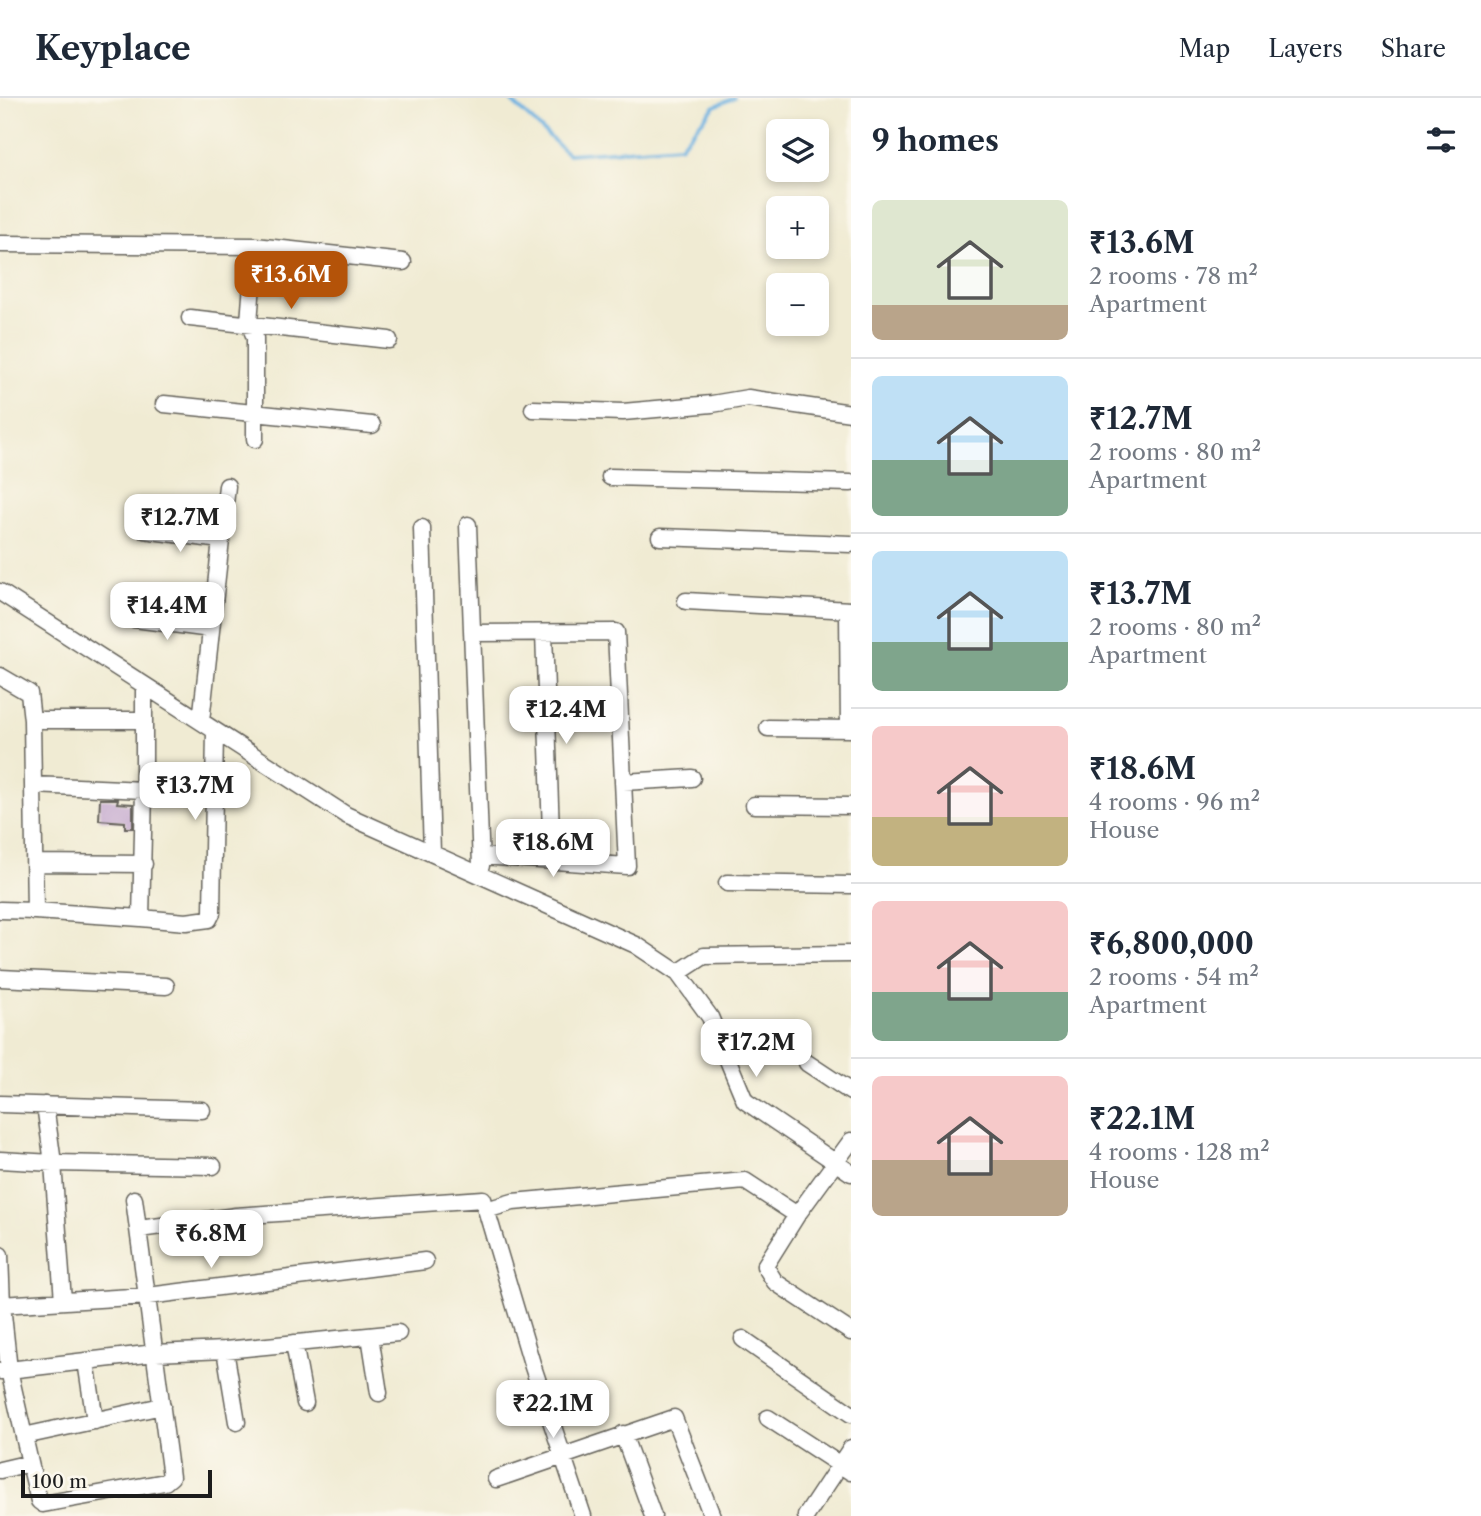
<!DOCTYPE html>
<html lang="en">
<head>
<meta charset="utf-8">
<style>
	body { margin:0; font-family:"Libre Caslon Text",serif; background:#f6f6f7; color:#1f2937; height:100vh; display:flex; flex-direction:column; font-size:26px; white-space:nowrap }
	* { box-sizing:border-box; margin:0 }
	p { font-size:23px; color:#747a83 }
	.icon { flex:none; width:38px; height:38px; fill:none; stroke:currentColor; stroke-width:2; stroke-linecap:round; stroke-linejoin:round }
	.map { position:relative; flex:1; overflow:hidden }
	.sheet { display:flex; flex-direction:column; background:#fff; width:630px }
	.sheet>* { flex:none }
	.tools { position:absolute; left:766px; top:21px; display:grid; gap:14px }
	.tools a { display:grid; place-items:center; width:63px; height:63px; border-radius:10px; background:#fff; box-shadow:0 4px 10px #0003; font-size:35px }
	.scale { position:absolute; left:21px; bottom:18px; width:191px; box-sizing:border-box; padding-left:7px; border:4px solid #1c1c1c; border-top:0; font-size:19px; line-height:24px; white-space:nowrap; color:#1c1c1c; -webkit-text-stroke:5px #fbf7ec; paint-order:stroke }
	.price { position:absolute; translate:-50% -60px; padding:0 16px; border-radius:14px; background:#fff; color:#222; font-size:23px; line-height:46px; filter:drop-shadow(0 2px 4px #0008) }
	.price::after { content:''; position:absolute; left:50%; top:42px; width:21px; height:16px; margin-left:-10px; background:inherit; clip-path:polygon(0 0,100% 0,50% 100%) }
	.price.current { background:#b45309; color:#fff }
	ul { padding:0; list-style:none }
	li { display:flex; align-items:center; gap:21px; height:175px; padding:0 21px }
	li+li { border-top:2px solid #e0e1e3 }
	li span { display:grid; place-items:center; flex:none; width:196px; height:140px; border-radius:10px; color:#555 }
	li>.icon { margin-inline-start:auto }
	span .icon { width:84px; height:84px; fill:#fffc; stroke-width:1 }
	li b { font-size:30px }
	h2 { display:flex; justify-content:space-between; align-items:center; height:84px; padding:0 21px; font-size:30px }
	header { display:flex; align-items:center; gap:42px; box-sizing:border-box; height:98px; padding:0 35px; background:#fff; border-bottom:2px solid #e0e1e3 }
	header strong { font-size:33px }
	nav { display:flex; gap:38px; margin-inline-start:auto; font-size:24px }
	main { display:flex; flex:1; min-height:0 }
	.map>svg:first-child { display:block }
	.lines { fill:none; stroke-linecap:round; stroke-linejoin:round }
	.stream { stroke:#6ab1e1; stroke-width:3.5 }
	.building { fill:#c0a3cc }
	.minor-casing { stroke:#66645c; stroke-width:19 }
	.minor { stroke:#fff; stroke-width:16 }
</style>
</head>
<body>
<header>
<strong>Keyplace</strong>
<nav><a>Map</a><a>Layers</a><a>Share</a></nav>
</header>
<main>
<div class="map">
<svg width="851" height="1418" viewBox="0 0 851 1418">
	<rect width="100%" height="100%" fill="#fbf7ec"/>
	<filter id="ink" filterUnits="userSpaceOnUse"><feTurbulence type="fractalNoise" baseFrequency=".0143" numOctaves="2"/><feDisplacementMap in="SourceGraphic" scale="14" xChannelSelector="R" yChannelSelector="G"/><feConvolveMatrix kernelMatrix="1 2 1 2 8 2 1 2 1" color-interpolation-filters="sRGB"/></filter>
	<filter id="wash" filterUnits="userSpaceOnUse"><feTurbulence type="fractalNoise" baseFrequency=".00686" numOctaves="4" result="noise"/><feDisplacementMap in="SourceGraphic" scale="28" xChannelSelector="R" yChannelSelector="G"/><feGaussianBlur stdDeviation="1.57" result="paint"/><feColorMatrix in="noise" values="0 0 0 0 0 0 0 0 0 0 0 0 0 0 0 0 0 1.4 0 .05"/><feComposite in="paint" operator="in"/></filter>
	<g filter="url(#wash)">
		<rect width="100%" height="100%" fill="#f0ebd3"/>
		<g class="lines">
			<!-- stream -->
			<path class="stream" d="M508 0 568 56 680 48 715 8 734 0"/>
		</g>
		<g id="blocks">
			<!-- building -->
			<path class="building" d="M100 701H118L117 705 133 706V730H125V724L99 722Z"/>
		</g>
	</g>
	<g filter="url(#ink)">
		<use href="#blocks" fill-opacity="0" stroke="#66645c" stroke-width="2"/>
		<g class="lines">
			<!-- minor casing -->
			<g class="minor-casing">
				<path id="minor" d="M0 146 255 148 403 164
					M255 148 249 224 255 240V341
					M190 220 389 242
					M164 306 372 327
					M533 311 623 314 712 306 748 300 851 315
					M610 379 851 385
					M468 427 481 768
					M422 430 432 755
					M144 432 221 442
					M660 439 851 446
					M0 494 346 717 636 847 678 875 710 919 745 1003 851 1075
					M686 503 851 512
					M848 512 849 631
					M127 520 211 531
					M472 535 616 534 627 768 481 758
					M544 535 552 763
					M0 578 29 595 32 622H143
					M144 587V692
					M32 622 33 687
					M201 623 227 388
					M768 630 851 631
					M623 684 692 680
					M754 707 851 708
					M35 765 144 766
					M727 785 851 787
					M0 812 35 813 33 687 144 692 141 820 186 824 209 821 212 815 215 633
					M35 813 141 820
					M678 875 704 858 851 856
					M0 880 166 888
					M807 965 851 994
					M0 1006 202 1012
					M45 1007 53 1065 213 1068
					M851 1043 797 1117 765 1168 775 1184 851 1234
					M0 1062 53 1065 63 1203
					M486 1112 513 1104 745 1083 797 1117
					M139 1131 236 1118 483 1101 533 1269 583 1418
					M0 1157 2 1207 9 1272 30 1365
					M0 1207 148 1198 425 1163
					M370 1238 379 1295
					M743 1241 851 1316
					M294 1245 305 1305
					M225 1252 237 1324
					M86 1263 95 1323
					M0 1273 155 1255 225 1252 398 1235
					M768 1320 851 1374
					M623 1336 653 1418
					M24 1338 162 1308
					M0 1372 30 1365 39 1403 43 1406 165 1384 171 1379 134 1101
					M496 1381 674 1320 712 1418
					M806 1418 851 1350"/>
			</g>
			<!-- minor -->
			<use href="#minor" class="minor"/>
		</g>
	</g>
</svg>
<div class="tools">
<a><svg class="icon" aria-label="layers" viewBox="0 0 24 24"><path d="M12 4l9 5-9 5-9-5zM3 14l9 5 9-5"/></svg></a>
<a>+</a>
<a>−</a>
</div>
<div class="scale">100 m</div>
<b class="price current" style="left:291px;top:213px">₹13.6M</b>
<b class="price" style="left:180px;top:456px">₹12.7M</b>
<b class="price" style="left:167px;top:544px">₹14.4M</b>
<b class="price" style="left:566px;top:648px">₹12.4M</b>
<b class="price" style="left:195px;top:724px">₹13.7M</b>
<b class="price" style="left:553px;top:781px">₹18.6M</b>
<b class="price" style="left:756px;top:981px">₹17.2M</b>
<b class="price" style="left:211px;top:1172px">₹6.8M</b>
<b class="price" style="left:553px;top:1342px">₹22.1M</b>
</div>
<section class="sheet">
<h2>9 homes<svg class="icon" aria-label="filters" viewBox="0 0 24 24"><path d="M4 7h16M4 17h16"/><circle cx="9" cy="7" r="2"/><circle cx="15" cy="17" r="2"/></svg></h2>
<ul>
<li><span style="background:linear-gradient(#dfe7d0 75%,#b9a48a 0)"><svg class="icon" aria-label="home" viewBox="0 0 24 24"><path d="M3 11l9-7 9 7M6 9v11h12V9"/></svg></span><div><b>₹13.6M</b><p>2 rooms · 78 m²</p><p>Apartment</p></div></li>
<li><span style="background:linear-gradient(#bfe0f5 60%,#7fa58c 0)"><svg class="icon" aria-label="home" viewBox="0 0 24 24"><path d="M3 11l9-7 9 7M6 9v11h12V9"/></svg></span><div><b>₹12.7M</b><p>2 rooms · 80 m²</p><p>Apartment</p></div></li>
<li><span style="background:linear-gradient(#bfe0f5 65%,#7fa58c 0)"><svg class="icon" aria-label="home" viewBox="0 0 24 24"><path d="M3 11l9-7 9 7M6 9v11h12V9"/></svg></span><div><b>₹13.7M</b><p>2 rooms · 80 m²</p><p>Apartment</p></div></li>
<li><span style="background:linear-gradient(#f6c9c9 65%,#c2b280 0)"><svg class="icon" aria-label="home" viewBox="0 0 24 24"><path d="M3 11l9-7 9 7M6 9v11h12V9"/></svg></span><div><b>₹18.6M</b><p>4 rooms · 96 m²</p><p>House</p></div></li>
<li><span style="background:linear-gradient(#f6c9c9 65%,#7fa58c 0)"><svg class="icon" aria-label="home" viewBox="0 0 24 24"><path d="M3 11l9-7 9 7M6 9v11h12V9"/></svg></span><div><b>₹6,800,000</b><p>2 rooms · 54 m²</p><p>Apartment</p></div></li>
<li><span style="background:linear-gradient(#f6c9c9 60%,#b9a48a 0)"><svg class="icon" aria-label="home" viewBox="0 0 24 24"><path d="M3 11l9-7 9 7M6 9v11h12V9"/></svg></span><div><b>₹22.1M</b><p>4 rooms · 128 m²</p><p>House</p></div></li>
</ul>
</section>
</main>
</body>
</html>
